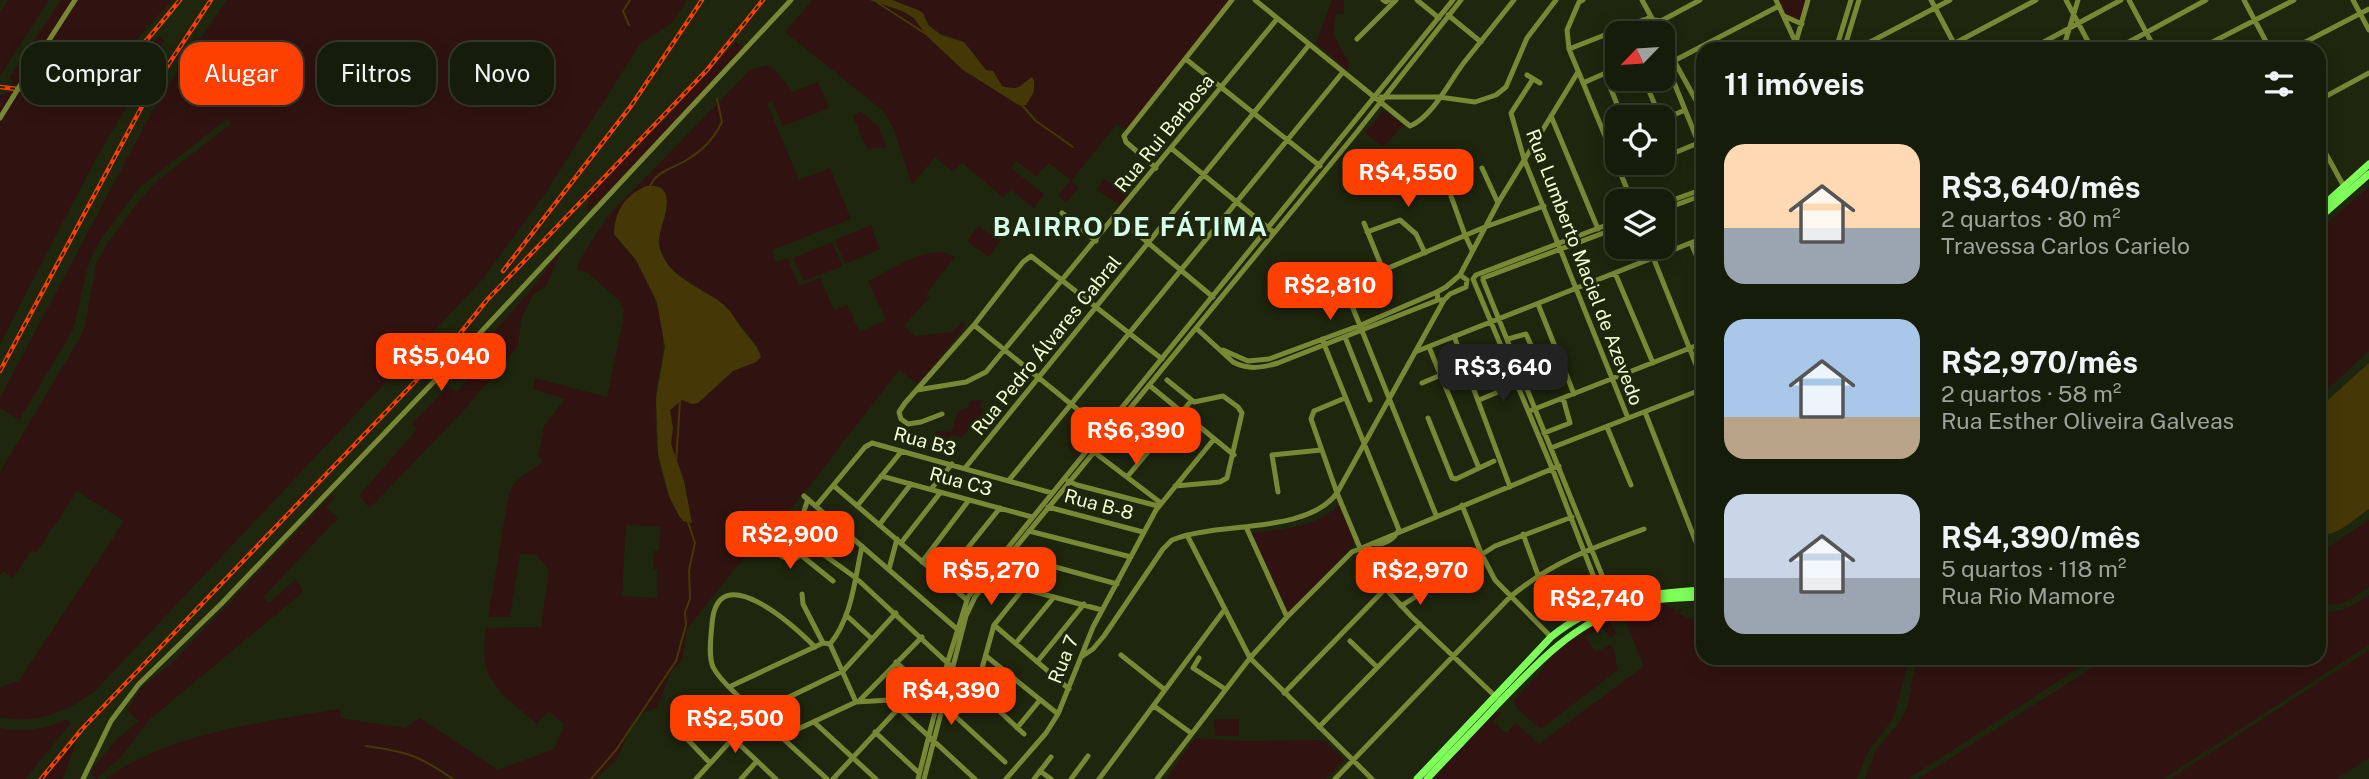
<!DOCTYPE html>
<html lang="pt">
<head>
<meta charset="utf-8">
<style>
	body { margin:0; font-family:"Public Sans",sans-serif; background:#1f2513; color:#f1f3f6; height:100vh; display:flex; flex-direction:column; font-size:26px; white-space:nowrap }
	* { box-sizing:border-box; margin:0 }
	p { font-size:23px; color:#9ea19c }
	.icon { flex:none; width:38px; height:38px; fill:none; stroke:currentColor; stroke-width:2; stroke-linecap:round; stroke-linejoin:round }
	.map { position:relative; flex:1; overflow:hidden }
	.drawer { position:absolute; left:1696px; top:42px; width:630px; height:623px; display:flex; flex-direction:column; background:#161c0a; border-radius:21px; box-shadow:0 4px 18px #0003,0 0 0 2px #353a2b }
	.drawer>* { flex:none }
	.top-card { position:absolute; left:21px; top:42px; width:665px; height:63px; display:flex; gap:14px }
	.needle { width:46px; rotate:245deg }
	.controls { position:absolute; left:1605px; top:21px; display:grid; gap:14px }
	.controls a { display:grid; place-items:center; width:70px; height:70px; border-radius:14px; background:#161c0a; box-shadow:0 4px 18px #0003,0 0 0 2px #353a2b; font-size:35px }
	.price { position:absolute; translate:-50% -60px; padding:0 16px; border-radius:14px; background:#fd3f00; color:#fff; font-size:23px; line-height:46px; filter:drop-shadow(0 2px 4px #0008) }
	.price::after { content:''; position:absolute; left:50%; top:42px; width:21px; height:16px; margin-left:-10px; background:inherit; clip-path:polygon(0 0,100% 0,50% 100%) }
	.price.on { background:#222; color:#fff }
	ul { padding:0; list-style:none }
	li { display:flex; align-items:center; gap:21px; height:175px; padding:0 28px }
	li span { display:grid; place-items:center; flex:none; width:196px; height:140px; border-radius:21px; color:#555 }
	li>.icon { margin-inline-start:auto }
	span .icon { width:84px; height:84px; fill:#fffc; stroke-width:1 }
	li b { font-size:30px }
	h2 { display:flex; justify-content:space-between; align-items:center; height:84px; padding:0 28px; font-size:30px }
	.chip { padding:0 24px; border-radius:21px; background:#161c0a; box-shadow:0 4px 18px #0003,0 0 0 2px #353a2b; font-size:24px; line-height:63px }
	.chip.on { background:#fd3f00; color:#fff }
	.map>svg:first-child { display:block }
	.green { fill:#301310; fill-rule:evenodd }
	.water { fill:#453806 }
	.lines { fill:none; stroke-linecap:round; stroke-linejoin:round }
	.stream { stroke:#453806; stroke-width:2 }
	.minor { stroke:#788835; stroke-width:5 }
	.major { stroke:#7eff59; stroke-width:7 }
	.rail-casing { stroke:#fd3f00; stroke-width:4.5 }
	.rail { stroke:#1e260d; stroke-width:2; stroke-dasharray:5; stroke-linecap:butt }
	.minor-bridge { stroke:#788835; stroke-width:5 }
	.labels { text-anchor:middle; dominant-baseline:central; stroke-width:6; stroke-linejoin:round; paint-order:stroke }
	.street-label { font-size:19px; fill:#f3ffd2; stroke:#1e260d }
	.district-label { font-size:26px; font-weight:bold; letter-spacing:2px; fill:#d4ffea; stroke:#1e260d }
</style>
</head>
<body>
<div class="map">
<svg width="2369" height="779" viewBox="0 0 2369 779">
	<rect width="100%" height="100%" fill="#1e260d"/>
	<!-- green -->
	<path class="green" d="M8 0H49L0 76V12Z
		M61 0H172C124 55 94 95 13 84L10 77Z
		M227 0H687L672 23 640 44 543 197 481 281 95 691C67 712 36 725 0 717V687L19 681 124 521 77 491 36 553 31 551 13 578 3 571 0 575V472L81 336 85 326 96 264 106 246 135 206 157 181 231 124 227 119 140 187 100 240 89 262 73 330 19 420 0 408V398L149 117 180 67Z
		M813 0H870L902 11 914 18 927 36 963 70 1019 105 1028 79 1022 87 1011 88 1002 86 993 72 986 71C980 62 973 49 964 43 946 30 935 40 923 13L892 0H1230L1126 130 1117 124 1071 181 1079 188 1066 203 1058 195 1071 180 1049 163 1036 176 1016 161 1011 168 1044 194 1034 208 1011 190 1003 197 962 163 953 172 935 157 912 185 893 127 882 110 785 32Z
		M1332 0H1344V14H1336L1333 34C1340 44 1343 54 1350 64L1347 70 1316 43Z
		M1779 0H1807L1799 20 1788 17Z
		M159 36 164 41 91 168 0 344V95L14 92 55 98 108 84 136 61Z
		M736 42 745 50 586 214 590 194 668 116Z
		M766 65 774 69 793 92 818 82 829 108 783 126 772 101 767 103 799 180 830 168 851 219 772 250 776 262 788 258 799 286 820 278 834 310 847 305 860 332 886 320 868 281C891 270 932 241 955 257L926 294 930 297 904 326 915 336 953 332 962 322 966 325 918 384 899 370 805 492 733 571 687 629 682 660 671 672 657 708 640 714 633 723 617 759 596 779H105C172 732 260 723 339 709L341 718 405 728 420 718 498 770 554 749 565 725 549 711 537 724C501 693 477 681 486 628L541 627 549 570 536 555 520 553 510 617H488L509 494C516 475 528 475 543 461L538 456 544 426 565 399 533 389 535 378 607 397 624 317 620 301 588 273 577 269C583 250 597 235 607 217L749 71ZM667 209 658 241 665 260 671 269 725 306 759 348 750 364 733 371 698 403 692 404 683 400 670 410 673 428 671 444 684 481 692 522 683 521C658 488 654 437 656 397 657 369 667 352 661 322 658 306 645 272 635 259 628 250 620 243 614 234L618 213ZM626 525 660 527 659 550 654 551 653 569H658L657 598 622 596Z
		M1384 110 1404 125 1383 147 1365 133Z
		M860 111 878 126 887 147 867 149 853 116Z
		M1104 179 1128 194 1120 205 1097 190Z
		M2369 187V351L2319 397V230Z
		M871 225 880 249 845 264 835 240Z
		M978 226 1000 241 989 257 967 241Z
		M832 242 843 266 804 281 793 258Z
		M562 249 546 286 533 295 521 319 518 346 464 410 370 508 359 496 417 429 412 423 449 386 457 392 469 378 470 359 530 291Z
		M985 399 979 406 984 410 962 437 954 435 945 439 933 438 936 431 951 432 959 410 967 408 970 402Z
		M332 495 335 497 326 507 338 518 263 597 269 603 296 579 303 592 149 720 122 756 96 779 90 772 117 739 139 721 127 710 141 688 171 664Z
		M1339 505 1354 541 1353 545 1292 610 1288 611 1252 533C1285 528 1314 529 1339 505Z
		M2369 520V587C2353 598 2339 610 2319 602V545L2329 547Z
		M2369 595V645L2163 779H1918L2107 658H2319V611C2339 615 2352 606 2369 595Z
		M1666 605 1671 608 1675 607 1673 609 1678 611 1682 608 1681 612 1674 611 1692 620 1703 618V658H1910L1893 719 1868 752 1857 779H1431L1497 712H1502L1492 723H1495L1506 733 1516 723 1539 744 1644 666 1623 615 1648 607Z
		M1606 617 1617 634 1610 638 1604 628 1581 637 1586 638 1595 652 1610 645 1613 647 1618 670 1542 728 1538 727 1515 706 1514 700 1539 674 1551 654 1561 645Z
		M2369 650V758L2336 779H2170Z
		M1917 658H2094L1908 779H1865L1876 750 1901 720 1907 707Z
		M67 719 71 723 25 779H0V728C22 733 47 729 67 719Z
		M1214 719H1239V736H1215Z
		M1195 738 1243 741 1324 740 1345 760 1326 779H1166Z
		M76 742 63 779H44Z"/>
	<!-- water -->
	<path class="water" d="M870 0H892L918 10 923 13 928 25 941 35 964 42 986 70 993 71 1002 86C1020 91 1019 86 1032 77L1034 80V92L1026 105H1019L963 70 927 36 914 18 902 11Z
		M646 186C682 182 661 222 659 239 658 246 661 254 665 260 677 281 706 290 724 305 733 313 739 326 747 335 753 343 758 347 761 357L756 362 733 371 698 403 692 404 682 400 670 410 673 428 671 444 684 481 692 523 683 521 679 516 669 496 658 454 656 398 665 347 657 302 636 260 614 234C615 210 625 196 646 186Z
		M2369 363V509C2356 517 2334 540 2319 533V408Z"/>
	<g class="lines">
		<!-- stream -->
		<path class="stream" d="M878 3 926 34
			M629 25 623 11 630 0
			M1021 104 1036 121 1073 147
			M650 186C657 171 671 169 685 161 702 151 713 140 722 122L717 99
			M676 462 680 401
			M366 746C408 752 418 755 453 779
			M591 779 616 750 676 661 686 625 685 612 690 599 689 570 695 543 688 522"/>
		<!-- minor -->
		<path class="minor" d="M1255 0 1410 126C1433 117 1451 78 1466 60 1482 40 1498 20 1514 0
			M1383 0 1386 2 1389 0
			M1417 0 1439 18
			M1583 0 1579 2 1567 30 1569 49 1632 201
			M1642 0 1660 33
			M1776 0 1795 41
			M1931 0 1957 49
			M2066 0 2092 49
			M2129 0 2155 49
			M2244 0 2270 49
			M2353 0 2369 30
			M1448 15 1481 42
			M1784 16 1802 24
			M1648 18 1655 33
			M1357 39 1396 0
			M1662 39 1703 113
			M1569 49 1643 20 1649 19 1661 21 1700 0
			M1784 49 1796 42 1808 0
			M1836 49 1851 0
			M1844 49 1859 0
			M1857 49 1950 0
			M1944 49 2036 0
			M2031 49 2121 0
			M2063 49 2078 0
			M2116 49 2206 0
			M2199 49 2294 0
			M2292 49 2369 9
			M1662 53 1703 154
			M1187 60 1320 166
			M1666 65 1779 6
			M1605 74 1622 117
			M1527 75 1540 83
			M24 79 75 0
			M1533 79 1511 113 1524 159 1628 418
			M1644 79 1660 117
			M1583 83 1617 68
			M1699 94 1703 92
			M1381 97H1439L1475 102 1496 95 1506 87 1527 38 1556 0
			M2319 100 2369 73
			M1551 116 1598 229
			M0 118 13 97
			M1662 120 1685 110
			M2319 141 2342 183 2346 186
			M1609 144 1617 131
			M1171 148 1272 231
			M1662 158 1703 141
			M2319 165 2329 160
			M1156 168 1126 142 1124 136 1232 0
			M1482 168 1498 203
			M1620 172 1648 163
			M1451 196 1465 235 1472 250
			M1662 204 1703 189
			M1662 210 1703 195
			M1062 213 1096 241
			M1116 216 1213 297
			M1364 223 1383 270
			M1367 232 1400 220 1416 234 1425 253
			M1691 243 1703 271
			M1649 247 1703 382
			M1336 266 1436 515
			M1336 266 1333 268 1325 290 1327 294 1485 227 1544 206
			M1615 273 1653 363
			M1460 275 1498 203 1578 72
			M1460 275 1467 280 1466 287 1450 294 1444 300H1438L1437 292 1446 287Z
			M1483 278 1617 228
			M1483 280 1616 610
			M1538 304 1574 394
			M974 325 1104 431
			M1196 328 1233 362C1248 370 1262 368 1278 363L1438 300
			M1454 336 1510 487
			M1345 337 1370 400
			M1322 339 1399 530C1393 540 1384 546 1373 543
			M1508 339 1526 334 1548 384
			M1429 347 1479 468
			M1223 350 1248 361 1269 359 1361 325 1437 292
			M1415 352 1703 238
			M1167 380 1194 402 1223 396 1238 407 1242 413 1227 478 1220 482 1175 486
			M1422 383 1441 375
			M1149 385 1234 455
			M917 390 966 382 986 372 1277 19
			M1345 398 1314 411 1311 419 1337 493 1370 572 1411 616 1496 697
			M1479 400 1517 384
			M1532 410 1703 343
			M1645 412 1703 560
			M942 414 921 422 908 424 901 419 899 412 905 403 974 325 1023 262 1031 256 1162 359
			M1428 418 1452 478 1456 479 1494 461
			M1607 427 1631 485
			M1544 433 1570 423 1563 398
			M1551 448 1703 389
			M1094 452 1161 503
			M965 468 1309 45
			M881 476 1032 517
			M1127 477 1191 401
			M1009 480 1343 72
			M1068 481 1077 485 1158 506
			M834 486 967 600
			M931 489 952 464
			M1278 492 1272 455 1321 450
			M804 496 957 629
			M808 499 798 529V536L856 578 1024 734
			M1462 505 1481 553 1495 580 1551 637
			M816 506 865 447 872 443 1052 493
			M857 506 901 452
			M1048 507 1143 532
			M879 525 911 484
			M1246 527 1287 617
			M1029 531 1131 557
			M1523 534 1538 575
			M1187 535 1250 658 1372 779
			M901 543 940 493
			M765 545 783 557 795 559 814 546
			M1008 554 1117 584
			M802 556 833 581
			M828 556 835 523
			M922 562 969 500
			M889 569 897 539
			M942 580 1000 508
			M1024 589 1102 610
			M802 594 803 604 823 643
			M1401 606 1495 546 1572 517
			M1608 614 1552 468 1473 279 1476 275 1617 221
			M846 615 872 639
			M994 625 1069 689
			M1350 641 1377 667
			M1016 643 1054 597
			M830 644C852 618 855 578 862 546
			M830 644 856 702
			M815 647C795 627 717 555 712 624 711 636 708 656 713 667 720 681 735 692 745 703 772 729 800 754 827 779
			M1121 655 1165 690
			M986 656 1058 714
			M1081 657 1093 649 1104 636 1163 549 1172 540C1217 521 1306 535 1337 493L1444 300
			M1199 658 1193 668 1225 689
			M896 662 938 700
			M1037 662 1084 604
			M729 687 823 643 830 644
			M976 690 994 625 1043 564
			M1284 693 1385 589
			M860 700 922 637
			M944 706 1005 762
			M1154 706 1191 733
			M898 708 975 779
			M703 710 776 779
			M997 710 1009 675
			M814 722 876 779
			M1319 727 1420 624
			M1017 728 1040 700
			M875 732 919 773
			M781 737 856 702 907 699
			M688 740 710 763
			M1040 771 1051 779
			M83 779 111 721 139 684 221 604 467 347 791 0
			M696 779 756 713 843 671 896 613
			M741 779 757 761
			M833 779 920 685
			M918 779 947 664 968 597 1453 0
			M924 779 966 616 975 597 1357 132 1461 0
			M1006 779 1046 733 1058 714 1093 627 1156 510 1214 439
			M1034 779 1051 757
			M1071 779 1088 756
			M1099 779 1225 609
			M1157 779 1250 658 1287 617 1352 552 1559 466
			M1335 779 1510 597C1552 562 1594 547 1644 529"/>
		<!-- major -->
		<path class="major" d="M2319 209 2369 164
			M2319 218 2369 174
			M1417 779 1551 637C1596 600 1647 593 1703 590
			M1427 779C1450 754 1474 730 1497 705 1536 664 1573 624 1628 606 1652 598 1678 598 1703 597"/>
		<!-- rail casing -->
		<g class="rail-casing">
			<path id="rail" d="M0 87C104 100 118 75 180 0
				M503 271 631 106 702 0
				M0 371 147 97 211 0
				M41 779 83 728 454 341 487 300 707 70 763 0"/>
		</g>
		<!-- rail -->
		<use href="#rail" class="rail"/>
		<!-- minor-bridge -->
		<path class="minor-bridge" d="M13 97 24 79"/>
	</g>
	<g class="labels">
		<!-- street labels -->
		<g class="street-label">
			<text transform="translate(1164 133) rotate(-51)">Rua Rui Barbosa</text>
			<text transform="translate(1585 267) rotate(69)">Rua Lumberto Maciel de Azevedo</text>
			<text transform="translate(1046 345) rotate(-51)">Rua Pedro Álvares Cabral</text>
			<text transform="translate(925 441) rotate(15)">Rua B3</text>
			<text transform="translate(961 481) rotate(15)">Rua C3</text>
			<text transform="translate(1099 504) rotate(15)">Rua B-8</text>
			<text transform="translate(1063 659) rotate(-68)">Rua 7</text>
		</g>
		<!-- district labels -->
		<g class="district-label">
			<text x="1131" y="226">BAIRRO DE FÁTIMA</text>
		</g>
	</g>
</svg>
<div class="controls">
<a><svg class="needle" viewBox="-14 -14 28 28"><path d="M0-13l5 13h-10z" fill="#e53935"/><path d="M0 13l5-13h-10z" fill="#9ea19c"/></svg></a>
<a><svg class="icon" aria-label="locate" viewBox="0 0 24 24"><circle cx="12" cy="12" r="6"/><path d="M12 2v4M12 18v4M2 12h4M18 12h4"/></svg></a>
<a><svg class="icon" aria-label="layers" viewBox="0 0 24 24"><path d="M12 4l9 5-9 5-9-5zM3 14l9 5 9-5"/></svg></a>
</div>
<b class="price" style="left:1408px;top:209px">R$4,550</b>
<b class="price" style="left:1330px;top:322px">R$2,810</b>
<b class="price" style="left:441px;top:393px">R$5,040</b>
<b class="price on" style="left:1503px;top:404px">R$3,640</b>
<b class="price" style="left:1136px;top:467px">R$6,390</b>
<b class="price" style="left:790px;top:571px">R$2,900</b>
<b class="price" style="left:991px;top:607px">R$5,270</b>
<b class="price" style="left:1420px;top:607px">R$2,970</b>
<b class="price" style="left:1597px;top:635px">R$2,740</b>
<b class="price" style="left:951px;top:727px">R$4,390</b>
<b class="price" style="left:735px;top:755px">R$2,500</b>
<div class="top-card">
<a class="chip">Comprar</a>
<a class="chip on">Alugar</a>
<a class="chip">Filtros</a>
<a class="chip">Novo</a>
</div>
<section class="drawer">
<h2>11 imóveis<svg class="icon" aria-label="filters" viewBox="0 0 24 24"><path d="M4 7h16M4 17h16"/><circle cx="9" cy="7" r="2"/><circle cx="15" cy="17" r="2"/></svg></h2>
<ul>
<li><span style="background:linear-gradient(#ffd9b3 60%,#9aa5b1 0)"><svg class="icon" aria-label="home" viewBox="0 0 24 24"><path d="M3 11l9-7 9 7M6 9v11h12V9"/></svg></span><div><b>R$3,640/mês</b><p>2 quartos · 80 m²</p><p>Travessa Carlos Carielo</p></div></li>
<li><span style="background:linear-gradient(#a9c7e8 70%,#b9a48a 0)"><svg class="icon" aria-label="home" viewBox="0 0 24 24"><path d="M3 11l9-7 9 7M6 9v11h12V9"/></svg></span><div><b>R$2,970/mês</b><p>2 quartos · 58 m²</p><p>Rua Esther Oliveira Galveas</p></div></li>
<li><span style="background:linear-gradient(#c9d6e8 60%,#9aa5b1 0)"><svg class="icon" aria-label="home" viewBox="0 0 24 24"><path d="M3 11l9-7 9 7M6 9v11h12V9"/></svg></span><div><b>R$4,390/mês</b><p>5 quartos · 118 m²</p><p>Rua Rio Mamore</p></div></li>
</ul>
</section>
</div>
</body>
</html>
